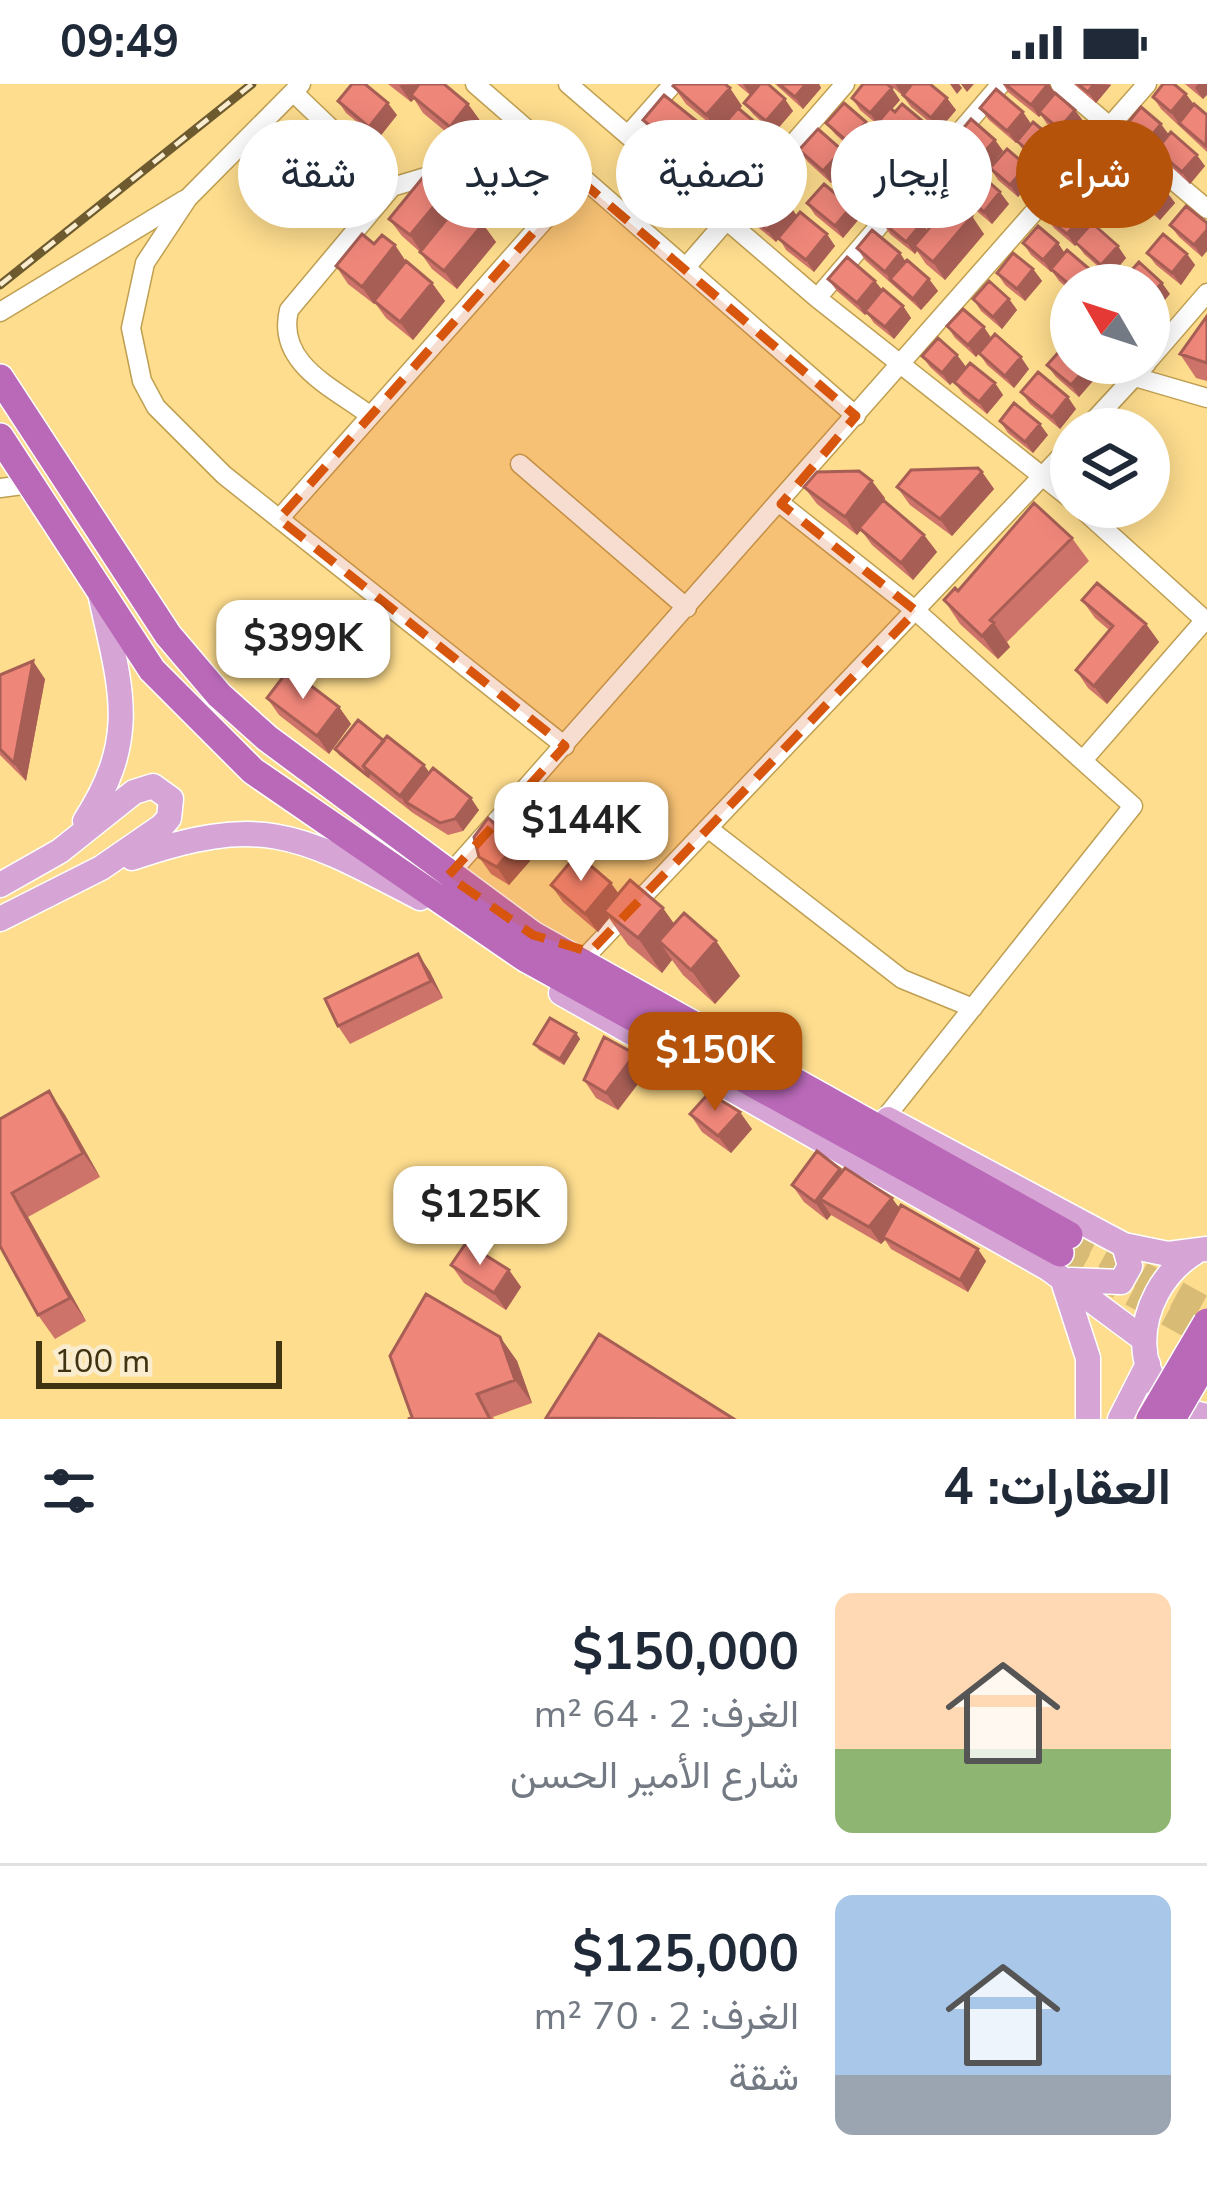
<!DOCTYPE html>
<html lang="ar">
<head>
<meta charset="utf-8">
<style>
	body { margin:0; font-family:"Nunito Sans",Vazirmatn,sans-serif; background:#f2f2f3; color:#1f2937; direction:rtl; height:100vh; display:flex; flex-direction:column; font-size:45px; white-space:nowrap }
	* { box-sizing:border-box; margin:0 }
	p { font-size:39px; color:#747a83 }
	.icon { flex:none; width:66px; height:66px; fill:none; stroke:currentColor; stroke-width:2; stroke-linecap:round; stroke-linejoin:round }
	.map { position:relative; height:1335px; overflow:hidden; direction:ltr }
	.details { display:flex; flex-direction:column; background:#fff; flex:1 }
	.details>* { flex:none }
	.hud { position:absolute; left:36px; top:36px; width:1137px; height:108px; direction:rtl; display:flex; gap:24px }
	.needle { width:78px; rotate:309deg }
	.controls { position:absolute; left:1050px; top:180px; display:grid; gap:24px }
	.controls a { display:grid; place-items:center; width:120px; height:120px; border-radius:50%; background:#fff; box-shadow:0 6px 30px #0003; font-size:60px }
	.scale { position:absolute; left:36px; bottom:30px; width:246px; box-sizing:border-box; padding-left:12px; border:6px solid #403312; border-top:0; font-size:33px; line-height:42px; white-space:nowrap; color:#403312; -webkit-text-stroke:9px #faedcf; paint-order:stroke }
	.price { position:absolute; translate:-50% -102px; padding:0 27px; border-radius:24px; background:#fff; color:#222; font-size:39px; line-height:78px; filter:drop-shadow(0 3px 6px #0008) }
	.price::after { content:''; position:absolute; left:50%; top:72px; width:36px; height:27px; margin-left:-18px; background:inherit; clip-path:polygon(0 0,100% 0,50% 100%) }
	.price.selected { background:#b45309; color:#fff }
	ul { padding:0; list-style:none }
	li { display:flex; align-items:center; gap:36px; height:300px; padding:0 36px }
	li+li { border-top:3px solid #e0e1e3 }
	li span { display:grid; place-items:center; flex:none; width:336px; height:240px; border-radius:18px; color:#555 }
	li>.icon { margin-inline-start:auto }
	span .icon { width:144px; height:144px; fill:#fffc; stroke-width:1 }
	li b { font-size:51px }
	h2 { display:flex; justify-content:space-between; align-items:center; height:144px; padding:0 36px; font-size:51px }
	.chip { padding:0 42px; border-radius:54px; background:#fff; box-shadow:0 6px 30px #0003; font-size:42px; line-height:108px }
	.chip.selected { background:#b45309; color:#fff }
	.status { display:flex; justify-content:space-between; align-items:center; height:84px; padding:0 60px; background:#fff; direction:ltr }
	.status svg { height:33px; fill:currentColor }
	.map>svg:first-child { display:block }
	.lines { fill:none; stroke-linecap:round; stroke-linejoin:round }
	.highway-tunnel { stroke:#d8bb75; stroke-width:27; stroke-dasharray:27 14; stroke-linecap:butt }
	.minor-casing { stroke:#bf9f51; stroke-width:21 }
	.major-casing { stroke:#fff; stroke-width:27 }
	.highway-casing { stroke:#fff; stroke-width:30 }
	.minor { stroke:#fff; stroke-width:18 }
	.major { stroke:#d6a5d5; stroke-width:24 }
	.highway { stroke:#ba69b9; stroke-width:27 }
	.rail-casing { stroke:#6d5b2f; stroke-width:9 }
	.rail { stroke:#faedcf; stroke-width:4.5; stroke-dasharray:14; stroke-linecap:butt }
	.highway-bridge-casing { stroke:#fff; stroke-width:30; stroke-linecap:butt }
	.highway-bridge { stroke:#ba69b9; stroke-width:27 }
	.wall { fill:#ce7369 }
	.shaded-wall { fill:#a75e55 }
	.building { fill:#ef867a; stroke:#a75e55; stroke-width:3 }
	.marked { fill:#d7550d; fill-opacity:0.2; stroke:#d7550d; stroke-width:9; stroke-dasharray:24 15; stroke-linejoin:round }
</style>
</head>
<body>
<div class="status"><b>09:49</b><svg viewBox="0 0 49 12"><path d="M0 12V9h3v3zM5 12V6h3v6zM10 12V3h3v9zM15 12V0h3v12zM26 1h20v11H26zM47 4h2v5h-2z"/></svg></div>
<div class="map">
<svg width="1207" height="1335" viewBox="0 0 1207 1335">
	<rect width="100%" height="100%" fill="#fedd8e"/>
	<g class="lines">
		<!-- highway-tunnel -->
		<path class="highway-tunnel" d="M1069 1151 1207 1227
			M1060 1169 1207 1250"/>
		<!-- minor casing -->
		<g class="minor-casing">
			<path id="minor" d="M301 0 188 114 145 179 131 244 142 297 156 323 224 391 565 662
				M475 0 856 332
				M568 0 817 214 1071 415
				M1060 0 1207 125
				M293 8 392 103 289 226C276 279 332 303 368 330
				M628 51 673 0
				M392 103 442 88 503 92 556 73
				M686 183 845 0
				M817 214 1001 0
				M0 228 184 116
				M1149 276 1207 209
				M1135 293 1207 314
				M1086 345 1147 279
				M520 380 687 524
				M0 404 30 400
				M781 420 916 527 1133 722 885 1034
				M1080 423 1207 538
				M279 435 580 96
				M1084 675 1205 536
				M709 745 902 895 973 924
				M448 792 1147 0
				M590 868 1071 362"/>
		</g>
		<!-- major casing -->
		<g class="major-casing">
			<path id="major" d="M85 737C139 654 121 605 101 514
				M132 774C265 728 301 752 420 814
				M0 801 60 767 134 708 153 702 171 715 169 734 162 742 101 784 0 835
				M561 909 1049 1185 1142 1254
				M888 1035 1124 1161 1168 1170 1207 1165
				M1194 1169C1129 1210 1122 1316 1207 1332
				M1071 1196 1121 1198 1130 1182 1124 1161
				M1063 1197 1088 1274V1335
				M1120 1335 1148 1280"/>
		</g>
		<!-- highway casing -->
		<g class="highway-casing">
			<path id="highway" d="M0 294 168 551 219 611 267 654 533 851 1069 1151
				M0 353 152 586 253 687 525 874 1060 1169"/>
		</g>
		<!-- minor -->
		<use href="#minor" class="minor"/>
		<!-- major -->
		<use href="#major" class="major"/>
		<!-- highway -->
		<use href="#highway" class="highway"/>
		<!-- rail casing -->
		<g class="rail-casing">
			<path id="rail" d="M0 201 252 0"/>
		</g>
		<!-- rail -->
		<use href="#rail" class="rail"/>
		<!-- highway-bridge casing -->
		<g class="highway-bridge-casing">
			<path id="highway-bridge" d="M1150 1335 1207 1238
				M1172 1335 1207 1275"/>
		</g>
		<!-- highway-bridge -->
		<use href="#highway-bridge" class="highway-bridge"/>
	</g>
	<!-- wall -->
	<path class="wall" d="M388 0H444L468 20 481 38 462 61 423 29 414 15 411 18Z
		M737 0H768L793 27 774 49 753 30 744 19 750 11Z
		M775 0H819L821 4 803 25Z
		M889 0H930L956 26 939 46 911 23 903 12Z
		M1003 0H1049L1055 10 1084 38 1068 57 1047 40 1041 31 1039 33 1008 8Z
		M1074 0H1110L1111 1 1096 19Z
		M1185 0H1207L1203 15Z
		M673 2 742 22 739 25 772 58 753 80 727 58 720 48 686 20Z
		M1186 10 1194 21 1207 31V68L1161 25 1153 13Z
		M852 14 900 16 892 25 926 40 934 52 916 74 887 49 880 39 878 41 860 26Z
		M338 17 397 31 378 55 346 29Z
		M980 24 1023 28 1031 40 1016 59 989 36Z
		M643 36 711 56 733 69 742 81 717 110 697 93 690 82 655 54Z
		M866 38 871 45 910 78 891 101 835 50 826 39Z
		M1127 40 1169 51 1205 82 1190 100 1165 77 1157 67 1156 69 1135 51Z
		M956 53 995 56 1003 67 988 85 964 65Z
		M1051 53 1059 64 1042 84 1025 69 1017 57Z
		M799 66H842L847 73 884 108 867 128 839 104 833 96 831 99 808 78Z
		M1096 76 1142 86 1166 107 1175 119 1160 136 1133 114 1127 104 1126 106 1105 88Z
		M930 80 978 94 1009 120 992 140 972 123 965 113 964 115 938 92Z
		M1027 82 1035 94 1018 113 998 96 990 84Z
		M1069 105 1115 117 1099 136 1077 117Z
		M905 107 952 117 984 150 945 196 926 180 917 167 915 170 890 150 882 138 922 139 927 146 935 137 914 119Z
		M807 119 859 135 843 154 815 131Z
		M461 122 496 158 457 205 432 185 420 168 402 152 389 135Z
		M745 128 797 131 835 162 814 188 786 166 779 154 776 158 754 140Z
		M1046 133 1090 141 1126 174 1110 193 1084 170 1077 160 1075 162 1054 144Z
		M1207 139 1202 173 1179 153 1170 141Z
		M1023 159 1065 169 1094 189 1102 201H1071V207L1059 197 1052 187 1051 188 1031 171Z
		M374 160 395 161 406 178 432 199 445 217 413 256 386 234 375 219 374 220 348 200 336 182Z
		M857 164 905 177 929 195 938 207 921 226 865 176Z
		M1147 169 1187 170 1195 181 1181 201 1156 181Z
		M1033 185 1042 197 1025 217 1005 201 997 189Z
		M828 195 882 206 903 222 911 234 894 255 874 239 867 229 865 231 837 207Z
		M973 215H1009L1017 226 1002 245 981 227Z
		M1207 232V297L1196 294 1180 270Z
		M947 242 991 254 1029 285 1014 304 987 281 979 269 976 273 955 254Z
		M957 271 966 283 950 301 930 283 922 272Z
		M1090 280 1098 291 1079 313 1056 293 1047 281Z
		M954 298 995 299 1003 311 987 330 963 310Z
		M1021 308 1076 325 1060 345 1030 320Z
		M1000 337 1048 351 1033 369 1008 349Z
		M982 388 994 405 952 452 910 421 897 403Z
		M804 403 885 414 884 416 924 451 937 468 913 496 872 461 861 446 857 451 817 420Z
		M1072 454 1089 477 1007 558 1010 563 998 575 960 540 944 516 958 507Z
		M1082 516 1146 540 1159 558 1107 620 1088 604 1076 586 1109 546 1095 534Z
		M0 591 45 595 26 697 0 671Z
		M267 614 339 623 351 640 329 670 279 631Z
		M384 657 424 681 429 689 479 726 463 747 448 751 413 729 339 671 335 665Z
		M517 759 530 777 509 801 491 790 479 773Z
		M551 801 619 810 675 840 716 857 740 892 715 920 683 891 672 876 662 889 628 861 609 834 598 848 563 818Z
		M418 870 430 888 443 914 350 960 338 942Z
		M576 949 580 955 564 981 539 966 534 960Z
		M647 988 618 1026 596 1014 584 996Z
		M49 1007 65 1031 100 1093 28 1133 86 1237 55 1255 38 1231 0 1162V1035Z
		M690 1030 752 1045 731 1069 702 1048Z
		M842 1087 986 1177 968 1208 891 1165 885 1156 881 1160 831 1131 827 1136 804 1118 792 1101Z
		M451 1181 509 1186 521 1203 506 1226 464 1199Z
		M500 1253 517 1277 532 1319 493 1333 494 1335H408Z"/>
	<!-- shaded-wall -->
	<path class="shaded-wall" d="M426 0 411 11 414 15 411 18 399 1Z
		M743 0H762L752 13Z
		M806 0H819L821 4 803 25 795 13Z
		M895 0H914L903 12Z
		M950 0H959L962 4 957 10Z
		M961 0H974L967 8Z
		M1049 0 1057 12 1039 33 1031 21Z
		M1094 0 1111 1 1096 19 1088 8Z
		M1198 0H1207V11L1203 15 1195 4Z
		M730 4 742 22 719 49 706 31Z
		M892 4 900 16 878 41 870 29Z
		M1186 10 1195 22 1179 40 1171 28Z
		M947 14 956 26 939 46 931 34Z
		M785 15 793 27 774 49 766 37Z
		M388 19 397 31 378 55 369 43Z
		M468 20 481 38 462 61 450 43Z
		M1075 26 1084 38 1068 57 1059 45Z
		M1023 28 1031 40 1016 59 1007 47Z
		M866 38 874 50 856 70 848 58Z
		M699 39 711 57 691 82 678 65Z
		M926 40 934 52 916 74 908 62Z
		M1161 40 1170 52 1156 69 1147 57Z
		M764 46 772 58 753 80 744 69Z
		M505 49 509 55 488 81 484 75Z
		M1051 53 1059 64 1042 84 1034 72Z
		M995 56 1003 67 988 85 980 73Z
		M842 66 850 77 831 99 823 87Z
		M902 66 910 78 891 101 883 89Z
		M733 69 742 81 717 110 709 98Z
		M1197 71 1205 82 1190 100 1182 88Z
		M1134 74 1142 86 1126 106 1117 94Z
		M1027 82 1035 94 1018 113 1010 101Z
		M971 85 980 97 964 115 955 103Z
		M876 96 884 108 867 128 859 116Z
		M449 104 461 122 422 169 410 151Z
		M1107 105 1115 117 1099 136 1091 124Z
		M1166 107 1175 119 1160 136 1151 125Z
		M1000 108 1009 120 992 140 984 128Z
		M950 113 958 125 942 144 934 132Z
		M789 120 797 132 776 158 767 146Z
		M851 123 859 135 843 154 835 142Z
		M1083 131 1091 142 1075 162 1067 150Z
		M972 132 984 150 945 196 933 178Z
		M922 139 930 151 914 162 917 167 915 170 906 158Z
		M483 140 496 158 457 205 444 187Z
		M1207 146V167L1202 173 1194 161Z
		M827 150 835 162 814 188 806 176Z
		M1058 159 1066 171 1051 188 1043 176Z
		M395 161 407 179 374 220 362 203Z
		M1118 162 1126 174 1110 193 1101 181Z
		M900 169 908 181 890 195 893 199 885 188Z
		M1187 170 1195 181 1181 201 1172 189Z
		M1033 185 1042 197 1025 217 1017 205Z
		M1094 189 1102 201H1084Z
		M929 195 938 207 921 226 913 215Z
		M875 197 884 208 865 231 857 219Z
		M432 199 445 217 413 256 400 238Z
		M1162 199 1170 210 1153 230 1149 225V212Z
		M1009 215 1017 226 1002 245 993 233Z
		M903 222 911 234 894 255 885 243Z
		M984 243 992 255 976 273 968 261Z
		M957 271 966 283 950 301 942 289Z
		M1021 273 1029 285 1014 304 1005 292Z
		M1090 280 1098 291 1079 313 1071 301Z
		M995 299 1003 311 987 330 979 318Z
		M1068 313 1076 325 1060 345 1052 333Z
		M1040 340 1048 351 1033 369 1025 358Z
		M982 388 994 405 952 452 940 435Z
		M872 397 885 414 857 451 845 433Z
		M924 451 937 468 913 496 901 479Z
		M994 539 1010 563 998 575 982 552Z
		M1146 540 1159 558 1107 620 1094 602Z
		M33 577 45 595 26 697 14 679Z
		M339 623 351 640 329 670 317 652Z
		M424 681 437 699 406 718 413 729 400 712Z
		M471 714 479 726 463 747 455 735Z
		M517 759 530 777 509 801 497 783Z
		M611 799 624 817 604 827 609 834 598 848 585 830Z
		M663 824 687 858 659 857 672 876 662 889 638 854Z
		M716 857 740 892 715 920 691 886Z
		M418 870 430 888 443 914 431 897Z
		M576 949 580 955 564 981 560 975Z
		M635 970 647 988 618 1026 606 1009Z
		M49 1007 65 1031 100 1093 83 1069Z
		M740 1028 752 1045 731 1069 718 1052Z
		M840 1085 853 1103 820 1115 831 1131 827 1136 815 1118Z
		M12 1109 28 1133 86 1237 70 1214Z
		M892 1114 905 1132 883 1153 885 1156 881 1160 869 1143Z
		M978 1165 986 1177 968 1208 960 1196Z
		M509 1186 521 1203 506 1226 494 1209Z
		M500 1253 517 1277 532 1319 515 1296Z"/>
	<!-- building -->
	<path class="building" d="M352 0H365L388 19 369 43 338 17Z
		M419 0H444L468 20 450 43 411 11Z
		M675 0H725L730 4 706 31 673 2Z
		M760 0H768L785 15 766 37 744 19Z
		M779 0H806L795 13Z
		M863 0H887L892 4 870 29 852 14Z
		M912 0H930L947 14 931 34 903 11Z
		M1005 0H1048L1031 21Z
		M1078 0H1094L1088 8Z
		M1163 0H1174L1186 10 1171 28 1153 13Z
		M996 5 1023 28 1007 47 980 24Z
		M1055 9 1075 26 1059 45 1039 28Z
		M664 11 699 39 678 65 643 36Z
		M844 19 866 38 848 58 826 39Z
		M902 20 926 40 908 62 879 37 890 24 895 28Z
		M1194 20 1207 31 1206 62 1179 39Z
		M1141 23 1161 40 1147 57 1127 40Z
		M738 24 764 46 744 69 719 46Z
		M971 35 995 56 980 73 956 53Z
		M1033 38 1051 53 1034 72 1017 57Z
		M873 42 902 66 883 89 854 65Z
		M499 45 505 49 484 75 479 70Z
		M818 45 842 66 823 87 799 66Z
		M1171 48 1197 71 1182 88 1156 66Z
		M714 52 733 69 709 98 689 81Z
		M1113 56 1134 74 1117 94 1096 76Z
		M946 62 971 85 955 103 930 80Z
		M1007 65 1027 82 1010 101 990 84Z
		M848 73 876 96 859 116 831 93Z
		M1140 84 1166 107 1151 125 1125 102Z
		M1085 86 1107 105 1091 124 1069 105Z
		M428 87 449 104 410 151 389 135Z
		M921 88 950 113 934 132 905 107Z
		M981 91 1000 108 984 128 964 111Z
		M824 100 851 123 835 142 807 119Z
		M767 102 789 120 767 146 745 128Z
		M1062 113 1083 131 1067 150 1046 133Z
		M953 116 972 132 933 178 914 162Z
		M898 119 922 139 906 158 882 138Z
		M459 120 483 140 444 187 420 168Z
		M1186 122 1207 139V146L1194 161 1170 141Z
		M800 128 827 150 806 176 778 154Z
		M1092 139 1118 162 1101 181 1075 158Z
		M1038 142 1058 159 1043 176 1023 159Z
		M872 146 900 169 885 188 857 164Z
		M362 150 374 160 382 151 395 161 362 203 336 182Z
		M1163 150 1187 170 1172 189 1147 169Z
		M1067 166 1094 189 1084 201 1071 202 1051 185Z
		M1013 169 1033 185 1017 205 997 189Z
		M847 173 875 197 857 219 828 195Z
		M907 176 929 195 913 215 890 195Z
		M406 177 432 199 400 238 374 217Z
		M1139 178 1162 199 1149 212V201H1125L1121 198Z
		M989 197 1009 215 993 233 973 215Z
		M883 205 903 222 885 243 865 227Z
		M963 225 984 243 968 261 947 242Z
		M1207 232V279L1180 270Z
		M995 250 1021 273 1005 292 979 269Z
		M938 254 957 271 942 289 922 272Z
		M1066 260 1071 264V279L1090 280 1071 301 1047 281Z
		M970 279 995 299 979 318 954 298Z
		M1038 288 1068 313 1052 333 1021 308Z
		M1014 319 1040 340 1025 358 1000 337Z
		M978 384 982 388 940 435 897 403 911 386Z
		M859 387 872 397 845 433 804 403 817 388Z
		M883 416 924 451 901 479 859 444Z
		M1034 419 1072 454 990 536 994 539 982 552 944 516 955 504 958 507Z
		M1097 499 1146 540 1094 602 1076 586 1113 542 1082 516Z
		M33 577 14 679 0 665V591Z
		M289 585 339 623 317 652 267 614Z
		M358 636 384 657 363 682 369 690 368 692 335 665Z
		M387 652 424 681 400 712 363 682Z
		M433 684 471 714 455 735 440 739 406 718Z
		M488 734 517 759 497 783 479 773 474 753Z
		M577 770 611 799 585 830 551 801Z
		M630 796 663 824 638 854 604 827Z
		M684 829 716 857 691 886 659 857Z
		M418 870 431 897 338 942 325 915Z
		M550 934 576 949 560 975 534 960Z
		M604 953 635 970 606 1009 584 996Z
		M49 1007 83 1069 12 1109 70 1214 38 1231 0 1162V1035Z
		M709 1009 740 1028 718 1052 690 1030Z
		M817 1067 840 1085 815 1118 792 1101Z
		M845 1084 892 1114 869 1143 820 1115Z
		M901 1121 978 1165 960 1196 883 1153Z
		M466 1159 509 1186 494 1209 451 1181Z
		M426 1210 500 1253 515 1296 477 1310 490 1335H408L412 1333 390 1272Z
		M599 1250 734 1335 546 1334Z"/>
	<!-- marked area -->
	<path class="marked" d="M580 96 856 332 781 420 916 527 590 868 533 851 448 792 565 662 279 435Z"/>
</svg>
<div class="controls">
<a><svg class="needle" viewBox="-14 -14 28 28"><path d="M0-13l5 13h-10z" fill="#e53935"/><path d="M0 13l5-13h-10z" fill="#747a83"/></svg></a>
<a><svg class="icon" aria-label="layers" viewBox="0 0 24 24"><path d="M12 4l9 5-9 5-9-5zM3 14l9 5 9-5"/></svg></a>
</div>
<div class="scale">100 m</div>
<b class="price" style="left:303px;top:618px">$399K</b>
<b class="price" style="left:581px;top:800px">$144K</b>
<b class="price selected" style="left:715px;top:1030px">$150K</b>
<b class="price" style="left:480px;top:1184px">$125K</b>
<div class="hud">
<a class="chip selected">شراء</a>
<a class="chip">إيجار</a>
<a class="chip">تصفية</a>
<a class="chip">جديد</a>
<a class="chip">شقة</a>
</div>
</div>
<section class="details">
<h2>العقارات: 4<svg class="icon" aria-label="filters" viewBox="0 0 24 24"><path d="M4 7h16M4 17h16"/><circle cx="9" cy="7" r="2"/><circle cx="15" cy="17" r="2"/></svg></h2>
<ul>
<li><span style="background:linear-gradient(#ffd9b3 65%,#8fb573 0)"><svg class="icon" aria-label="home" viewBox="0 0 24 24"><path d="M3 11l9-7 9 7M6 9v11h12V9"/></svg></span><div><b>$150,000</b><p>الغرف: 2 · 64 m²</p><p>شارع الأمير الحسن</p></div></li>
<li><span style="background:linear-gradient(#a9c7e8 75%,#9aa5b1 0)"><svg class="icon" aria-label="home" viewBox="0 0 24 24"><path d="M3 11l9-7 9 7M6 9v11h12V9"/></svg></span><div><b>$125,000</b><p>الغرف: 2 · 70 m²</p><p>شقة</p></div></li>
</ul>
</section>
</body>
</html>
